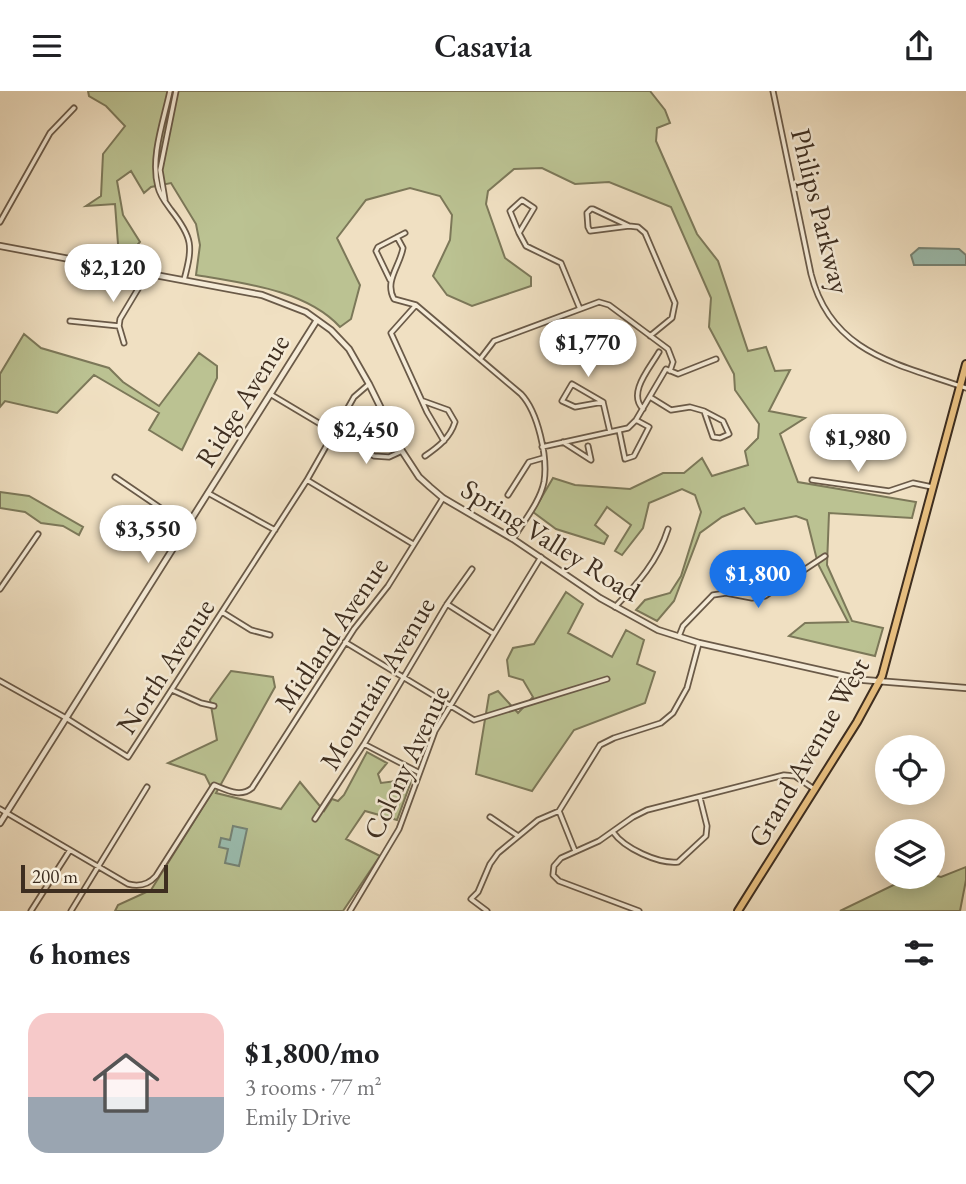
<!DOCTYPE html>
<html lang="en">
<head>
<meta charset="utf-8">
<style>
	body { margin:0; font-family:"EB Garamond",serif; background:#f6f6f6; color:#202124; height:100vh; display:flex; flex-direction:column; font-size:26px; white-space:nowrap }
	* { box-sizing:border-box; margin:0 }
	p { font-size:23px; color:#757577 }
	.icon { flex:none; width:38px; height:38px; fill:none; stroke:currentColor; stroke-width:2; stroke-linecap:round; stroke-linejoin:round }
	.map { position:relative; height:820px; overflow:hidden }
	.panel { display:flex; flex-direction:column; background:#fff; flex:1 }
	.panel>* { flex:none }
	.buttons { position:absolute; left:875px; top:644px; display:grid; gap:14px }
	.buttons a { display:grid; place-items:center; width:70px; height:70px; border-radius:50%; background:#fff; box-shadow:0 4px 18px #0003; font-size:35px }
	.scale { position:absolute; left:21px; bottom:18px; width:147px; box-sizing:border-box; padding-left:7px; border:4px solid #3e2e20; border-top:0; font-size:19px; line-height:24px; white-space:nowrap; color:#3e2e20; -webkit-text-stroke:5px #f5ebd7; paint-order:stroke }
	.price { position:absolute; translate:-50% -60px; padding:0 16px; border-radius:24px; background:#fff; color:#222; font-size:23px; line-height:46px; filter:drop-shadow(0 2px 4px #0008) }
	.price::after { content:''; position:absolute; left:50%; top:42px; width:21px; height:16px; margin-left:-10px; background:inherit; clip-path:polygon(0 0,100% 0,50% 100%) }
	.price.selected { background:#1a73e8; color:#fff }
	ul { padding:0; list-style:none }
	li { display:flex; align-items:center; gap:21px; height:175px; padding:0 28px }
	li+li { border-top:2px solid #e0e0e0 }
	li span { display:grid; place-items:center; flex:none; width:196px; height:140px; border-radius:21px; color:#555 }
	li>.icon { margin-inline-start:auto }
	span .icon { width:84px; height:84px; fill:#fffc; stroke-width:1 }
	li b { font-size:30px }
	h2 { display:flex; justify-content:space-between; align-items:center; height:84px; padding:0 28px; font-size:30px }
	header { display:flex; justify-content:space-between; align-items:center; height:91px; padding:0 28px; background:#fff; font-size:32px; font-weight:600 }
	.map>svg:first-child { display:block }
	.green { fill:#bbc292; stroke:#7c7859; stroke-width:2 }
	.water { fill:#9bbdaf; stroke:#768476; stroke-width:2 }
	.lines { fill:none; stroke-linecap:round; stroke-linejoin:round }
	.minor-casing { stroke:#6a5a48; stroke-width:7 }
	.tertiary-casing { stroke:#6a5a48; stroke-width:8 }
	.primary-casing { stroke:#3e2e20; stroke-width:10 }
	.minor { stroke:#f5ebd7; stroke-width:3.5 }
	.tertiary { stroke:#f5ebd7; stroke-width:4.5 }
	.primary { stroke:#e8c081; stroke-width:6 }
	.labels { text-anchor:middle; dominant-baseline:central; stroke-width:5; stroke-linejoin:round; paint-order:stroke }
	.street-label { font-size:28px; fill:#3e2e20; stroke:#f5ebd7 }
</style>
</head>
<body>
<header><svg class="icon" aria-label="menu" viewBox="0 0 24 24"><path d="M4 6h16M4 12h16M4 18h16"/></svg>Casavia<svg class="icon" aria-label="share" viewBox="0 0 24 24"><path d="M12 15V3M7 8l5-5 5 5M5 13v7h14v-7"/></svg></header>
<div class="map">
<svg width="966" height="820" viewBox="0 0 966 820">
	<rect width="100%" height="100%" fill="#f0e0c2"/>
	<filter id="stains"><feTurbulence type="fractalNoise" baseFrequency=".00286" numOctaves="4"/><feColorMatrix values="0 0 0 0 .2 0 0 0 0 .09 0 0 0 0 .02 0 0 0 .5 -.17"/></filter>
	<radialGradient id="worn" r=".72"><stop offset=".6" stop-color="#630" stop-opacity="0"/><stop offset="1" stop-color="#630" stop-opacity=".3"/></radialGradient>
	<!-- green -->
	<path class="green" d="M88 0H650L665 19 670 32 657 37 656 50 697 143 718 170 748 260 766 256 775 280 790 279 769 320 805 327 780 343 798 391 916 411 912 427 829 422 827 474 852 530 883 537 875 565 789 545 805 532 848 531 818 473 807 429 796 425 756 433 744 417 722 426 700 442 674 510 657 530 636 519 645 509 670 502 681 485 701 421 695 404 682 398 649 412 643 437 622 464 615 460 631 434 607 416 595 434 608 445 604 453 556 438 533 421 553 387 575 394 630 398 663 382H684L702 367 712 385 748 374 745 360 758 347 759 333 735 299 734 283 709 236 711 207 671 116 609 91 575 93 542 77 514 78 488 100 486 113 505 167 531 186V195L472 215 447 204 433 185 450 149 452 124 440 105 410 97 366 109 337 147 360 194 351 228 340 236C306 199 243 192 196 184L200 154 196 133 171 92 151 96 144 102 131 80 117 90 123 124 140 151 130 162 118 153 115 113 86 115 101 105 103 63 125 35 106 15 89 5Z
		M24 243 41 257 109 277 123 291 159 315 199 262 217 275V287L182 359 149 339 159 322 94 284 57 322 5 310 0 316V283Z
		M0 401 29 405 83 436 79 444 63 435 41 432 25 421 0 417Z
		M566 501 583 513 568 542 612 566 626 539 644 549 637 573 655 581 645 612 574 639 532 700 476 683 489 604 498 600 518 622 533 606 523 589 509 585 507 569 513 557 534 553Z
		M231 580 273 586 275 596 216 702 281 718 300 691 324 720 332 708 338 710 344 704 367 661 387 672 378 683 381 692 412 688 397 729 365 720 346 748 380 765 343 820H115L118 814 151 799 213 700 205 684 168 672 217 649 210 609Z
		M966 776V789L960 820H840L910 786H933V784L941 786Z"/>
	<!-- water -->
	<path class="water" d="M919 157 959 158 966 164V174H914L911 164Z
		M233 735 247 738 239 775 225 772 228 758 219 756 221 747 230 749Z"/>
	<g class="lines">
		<!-- minor casing -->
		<g class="minor-casing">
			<path id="minor" d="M170 0C164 29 150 66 158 96 160 105 166 112 171 119 193 147 193 155 184 189
				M773 0 811 183C831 263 899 273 966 297
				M165 109 160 79 176 0
				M522 109 534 117 519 142 510 120Z
				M591 118H593L629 135 590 140 588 136 587 122Z
				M0 131 50 42 74 17
				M629 135 638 136 645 142 675 212 672 227 650 245
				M519 142 526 155 561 172 580 218
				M397 146 403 157C400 175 384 190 394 208L416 214 521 303C538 321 548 366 544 391 540 411 523 431 513 448
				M390 189 376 160 378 156 405 142
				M416 214 391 242 427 321 444 350
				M70 230 119 235
				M124 252 119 235 120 228 147 183
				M481 267 494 250 599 211 609 214 668 258 673 271 670 280
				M572 293 603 311 575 316 562 310Z
				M270 303 374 365 389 366 402 360
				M650 306 671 319 690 316 704 320
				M423 310 448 319 455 331C450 347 438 356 425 365
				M603 311 610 341
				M643 318C627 302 650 277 659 261
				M704 320 723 330 729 343 720 347 713 346Z
				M619 339 625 368 634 365 649 336 636 329
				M563 351 591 369 588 355
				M542 356 628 337 636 329 666 278 678 283 716 268
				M115 386 187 435
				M307 389 413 453
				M812 389 889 400 913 392 932 396
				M208 402 275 439
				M508 404 529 371 543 367
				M0 498 38 443
				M447 513 494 543
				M615 516C638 492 658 470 668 438
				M222 521 251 539 270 544
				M679 545 683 535 713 504 726 502 752 507 765 505 825 465
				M345 551 474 629 607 588
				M0 590 66 627 128 666 307 389 354 306 369 293
				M172 599 201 612 214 615
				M364 653 418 681
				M0 718 128 793C139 796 148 794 156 785L214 694C227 699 240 707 252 697L354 538 388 495 443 407
				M559 720 575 760
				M490 726 518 745
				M315 728 364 653 447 513 472 478
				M613 741C624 757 658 773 678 771L706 745 707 735 700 707
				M31 820 70 759
				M71 820 147 696
				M350 820 399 738 435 640 541 466
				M487 820 471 808 478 801 490 773 498 762 538 729 559 720 600 654 614 647 661 632 673 622 687 597 699 552
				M639 820 559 790 553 784 554 775 561 767 599 750 633 726 647 719 784 684 795 685 814 698"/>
		</g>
		<!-- tertiary casing -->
		<g class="tertiary-casing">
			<path id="tertiary" d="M0 155 262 204 306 221 331 239 349 258 369 293 402 360 419 386 430 396 443 407 513 448 600 507 658 539 699 552 864 589 966 597
				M0 732 317 229"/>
		</g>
		<!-- primary casing -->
		<g class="primary-casing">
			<path id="primary" d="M738 820 857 631 882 585 966 273"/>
		</g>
		<!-- minor -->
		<use href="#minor" class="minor"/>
		<!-- tertiary -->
		<use href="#tertiary" class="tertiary"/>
		<!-- primary -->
		<use href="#primary" class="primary"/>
	</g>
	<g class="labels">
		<!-- street labels -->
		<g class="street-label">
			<text transform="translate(821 120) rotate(76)">Philips Parkway</text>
			<text transform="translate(242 309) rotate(-58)">Ridge Avenue</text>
			<text transform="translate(551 449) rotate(32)">Spring Valley Road</text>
			<text transform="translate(331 543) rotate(-56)">Midland Avenue</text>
			<text transform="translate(165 575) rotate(-57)">North Avenue</text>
			<text transform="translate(377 592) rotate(-59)">Mountain Avenue</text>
			<text transform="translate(808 661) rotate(-60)">Grand Avenue West</text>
			<text transform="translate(406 671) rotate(-65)">Colony Avenue</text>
		</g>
	</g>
	<rect width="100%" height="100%" filter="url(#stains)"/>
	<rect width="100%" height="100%" fill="url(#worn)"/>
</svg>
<div class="buttons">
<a><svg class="icon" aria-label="locate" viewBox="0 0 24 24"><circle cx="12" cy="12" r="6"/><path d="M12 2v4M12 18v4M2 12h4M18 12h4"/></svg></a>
<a><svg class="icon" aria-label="layers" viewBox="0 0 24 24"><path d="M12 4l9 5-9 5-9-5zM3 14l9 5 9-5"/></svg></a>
</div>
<div class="scale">200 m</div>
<b class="price" style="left:113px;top:213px">$2,120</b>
<b class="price" style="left:588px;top:288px">$1,770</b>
<b class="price" style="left:366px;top:375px">$2,450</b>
<b class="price" style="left:858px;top:383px">$1,980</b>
<b class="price" style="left:148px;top:474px">$3,550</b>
<b class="price selected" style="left:758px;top:519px">$1,800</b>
</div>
<section class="panel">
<h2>6 homes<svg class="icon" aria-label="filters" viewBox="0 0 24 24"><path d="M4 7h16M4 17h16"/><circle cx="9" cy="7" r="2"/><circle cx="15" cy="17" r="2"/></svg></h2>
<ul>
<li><span style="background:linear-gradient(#f6c9c9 60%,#9aa5b1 0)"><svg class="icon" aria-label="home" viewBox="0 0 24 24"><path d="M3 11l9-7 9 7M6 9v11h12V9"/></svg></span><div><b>$1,800/mo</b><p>3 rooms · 77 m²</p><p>Emily Drive</p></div><svg class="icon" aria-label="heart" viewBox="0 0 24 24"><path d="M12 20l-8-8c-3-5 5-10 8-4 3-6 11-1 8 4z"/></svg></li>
</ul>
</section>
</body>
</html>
